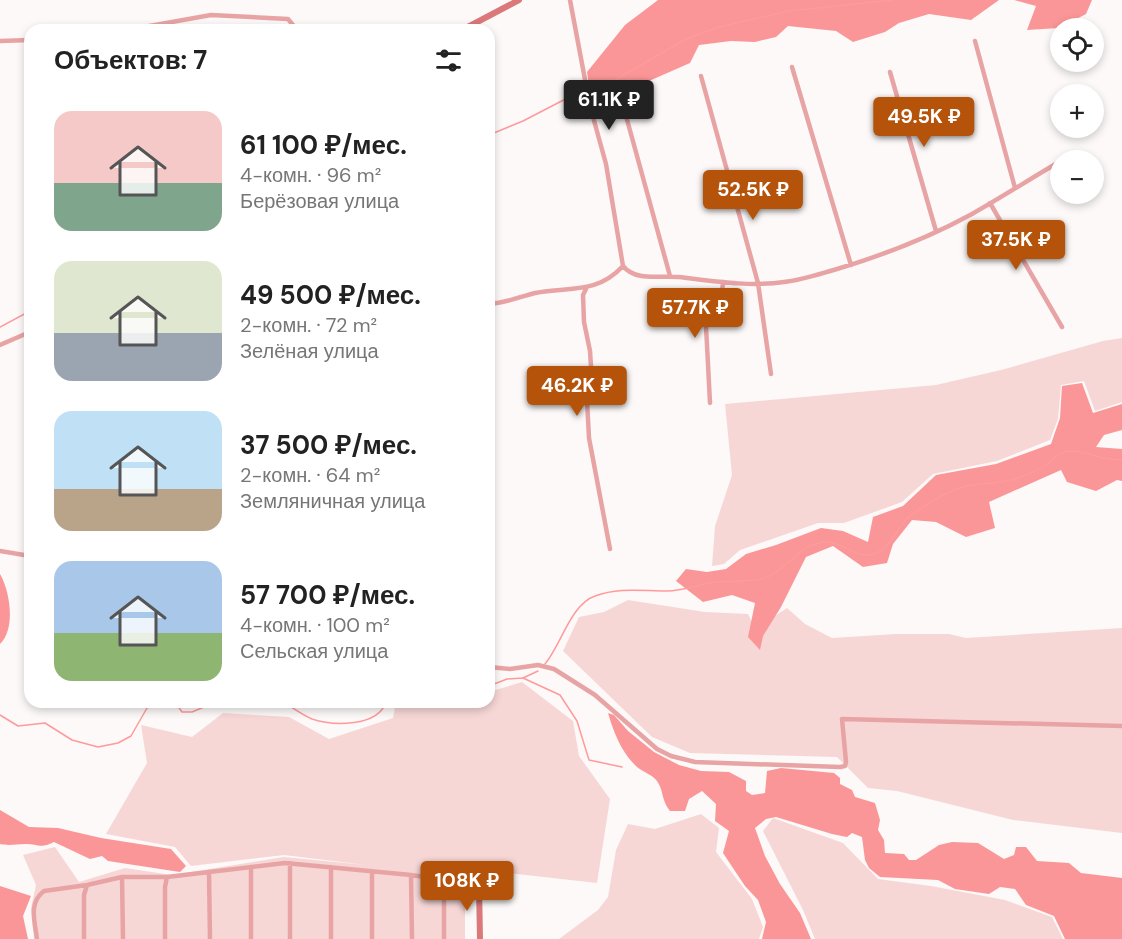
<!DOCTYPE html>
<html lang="ru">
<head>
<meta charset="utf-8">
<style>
	body { margin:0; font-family:"DM Sans",sans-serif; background:#f2f2f2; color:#222; height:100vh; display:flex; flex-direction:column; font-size:22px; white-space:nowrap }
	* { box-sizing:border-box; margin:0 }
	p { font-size:20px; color:#767676 }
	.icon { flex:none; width:33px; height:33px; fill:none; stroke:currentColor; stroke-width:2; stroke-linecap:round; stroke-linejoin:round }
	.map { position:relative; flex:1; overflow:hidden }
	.panel { position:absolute; left:24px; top:24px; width:471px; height:684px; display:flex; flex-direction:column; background:#fff; border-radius:18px; box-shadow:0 3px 9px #0003 }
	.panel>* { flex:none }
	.buttons { position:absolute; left:1050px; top:18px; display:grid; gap:12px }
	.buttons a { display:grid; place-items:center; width:54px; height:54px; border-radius:50%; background:#fff; box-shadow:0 3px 9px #0003; font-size:30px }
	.price { position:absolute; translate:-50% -51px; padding:0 14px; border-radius:6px; background:#b45309; color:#fff; font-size:20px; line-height:39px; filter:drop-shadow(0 2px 3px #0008) }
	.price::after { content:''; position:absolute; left:50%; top:36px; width:18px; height:14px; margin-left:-9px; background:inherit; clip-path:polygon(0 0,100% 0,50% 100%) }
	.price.selected { background:#222; color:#fff }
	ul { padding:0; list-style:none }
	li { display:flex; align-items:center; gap:18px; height:150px; padding:0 30px }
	li span { display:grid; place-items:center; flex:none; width:168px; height:120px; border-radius:18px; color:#555 }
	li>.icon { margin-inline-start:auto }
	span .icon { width:72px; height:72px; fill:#fffc; stroke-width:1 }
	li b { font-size:26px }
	h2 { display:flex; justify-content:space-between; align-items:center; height:72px; padding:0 30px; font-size:26px }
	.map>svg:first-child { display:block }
	.green { fill:#f6d7d6 }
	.forest { fill:#fa9697 }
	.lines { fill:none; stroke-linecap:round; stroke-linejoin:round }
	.stream { stroke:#ff9a9b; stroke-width:1.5 }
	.street { stroke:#e8a4a4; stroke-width:4.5 }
	.secondary { stroke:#da787a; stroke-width:6 }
</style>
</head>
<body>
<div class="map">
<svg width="1122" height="939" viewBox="0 0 1122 939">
	<rect width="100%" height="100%" fill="#fcf9f8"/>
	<!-- green -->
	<path class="green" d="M1122 338V402L1095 411 1084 381 1061 385 1058 419 1050 440 997 461 933 474 902 502 844 523H818L740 550 724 564 712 566 715 526 732 475 725 404 936 385 1001 370 1103 341Z
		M628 600 705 612 748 614 755 629 787 608 805 624 832 638 896 634H949L966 638 1122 628V833L1013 820 897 791 868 788 837 757 690 753 652 737 563 651 579 617 604 612Z
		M522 682 573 721 579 756 610 799 597 883 481 870 470 877 424 872 465 879V939H34L31 908 36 885 23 855 55 847 79 882 125 868 172 875 284 857 366 865 284 855 191 866 175 847 106 834 147 763 141 725 192 737 223 713 289 717 329 739 393 718 396 702H489V692Z
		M701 814 719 828 716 852 752 899 763 927 759 939H559L598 910 608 897 616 850 628 824 655 829Z
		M773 818 843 843 878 879 931 886 1005 900 1052 917 1063 939H815L803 910 763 831Z"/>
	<!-- forest -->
	<path class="forest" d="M658 0H999L971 20 929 14 899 23 885 32 853 42 836 31 788 26 776 37 755 42 731 41 699 45 690 63 592 106 587 72 625 25Z
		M1014 0H1092L1086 14 1059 28 1027 30 1036 6Z
		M1082 383 1093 413 1122 404V430L1104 435 1096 447 1122 449V481L1117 480 1096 491 1067 482 1061 470 989 502 995 528 966 537 936 522 912 520 893 544 887 563 863 567 833 546 806 557 781 607 763 636 760 650 748 637 755 603 732 595 703 602 676 581 686 569 707 572 726 569 746 554 776 545 821 528 843 531 868 542 873 517 903 506 936 475 996 464 1051 444 1060 418 1062 386Z
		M0 574C10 591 16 629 0 644Z
		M608 713 614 715 628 731 654 752 679 765 701 771 729 772 746 781V791L752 795 765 793 767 771 781 768 834 773 840 778V784L852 790 855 797 875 803 880 820 878 830 884 840 885 853 904 854 909 860H916L939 845 952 842 978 843 1004 859 1014 855 1016 847H1026L1037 861 1069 863 1081 873 1122 878V939H1065L1054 916 1026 905 1015 889 1000 887 989 894 955 889 938 880 880 877 869 868 865 860 862 837 852 833 847 837 832 834 776 817 766 819 755 828 765 856 780 884 800 913 811 939H762L766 922 758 900 745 886 723 853 729 831 715 821 716 804 702 791 689 799 685 811H670C661 800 664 791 657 781 653 775 643 772 637 767 621 752 614 733 608 713Z
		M0 810 29 827 58 828 101 838 171 849 186 866 180 872 108 861 102 856 90 859 54 842C40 849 39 844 25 844 16 844 10 846 0 844Z
		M0 886 31 896 23 916 28 939H0Z"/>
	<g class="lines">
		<!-- stream -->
		<path class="stream" d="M591 88 615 80 686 39 719 27 789 11 892 0
			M489 135 523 121 581 91
			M0 327 30 311
			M545 664C561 645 571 604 595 596 619 587 642 591 667 591 683 591 700 584 716 582 731 581 747 582 761 579 786 573 796 546 823 542 841 540 856 560 874 554 892 548 897 525 911 515 928 503 952 488 972 485 989 483 1005 483 1021 477 1029 474 1039 470 1046 465 1053 459 1059 452 1069 451 1081 450 1088 454 1099 457 1107 459 1115 459 1122 460
			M523 678 538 671
			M489 686 507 679 523 678 560 695 577 721 589 760 622 767
			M172 702H175L182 712H192L216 702
			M283 702C292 707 302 715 312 719 333 726 378 727 386 702
			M0 715 18 726 45 723 72 740 98 747 118 743 131 736 147 708 157 702"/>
		<!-- street -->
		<path class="street" d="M570 0 590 106 606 164 623 266
			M127 30 211 15 288 19 297 30
			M0 41 30 40
			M975 41 1015 188
			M792 67 851 265
			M890 72 936 231
			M701 76 758 283 771 374
			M623 105 670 276
			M990 203 1062 327
			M586 289 583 295 584 322 590 351 592 382 587 400 589 438 610 549
			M489 304C506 303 519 297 535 293 569 286 596 295 623 266 636 282 660 275 679 277 713 281 749 287 784 282 802 280 819 274 837 269 884 255 930 237 972 214 1002 197 1030 179 1059 162
			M0 345 30 332
			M710 403 706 326 720 312 723 282
			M0 551 30 556
			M489 667 510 669 538 665 554 669 595 695 657 749 671 756 695 762 840 767 845 766 846 762 842 719 1122 726
			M290 863V939
			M251 867V939
			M331 867V939
			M372 871V939
			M209 872 210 939
			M411 875 412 939
			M122 877 123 939
			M444 881V939
			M37 939C35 922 28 903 44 891L87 885 122 877H167L285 863 411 875 479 885
			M84 939V895L87 885
			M165 939V887L167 877"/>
		<!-- secondary -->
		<path class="secondary" d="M462 30 519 0
			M479 885 480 939"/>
	</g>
</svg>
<div class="buttons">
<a><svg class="icon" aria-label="locate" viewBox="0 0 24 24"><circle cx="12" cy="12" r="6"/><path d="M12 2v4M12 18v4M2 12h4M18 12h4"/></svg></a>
<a>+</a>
<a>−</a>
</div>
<b class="price selected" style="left:609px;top:131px">61.1K ₽</b>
<b class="price" style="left:924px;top:148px">49.5K ₽</b>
<b class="price" style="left:753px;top:221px">52.5K ₽</b>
<b class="price" style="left:1016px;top:271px">37.5K ₽</b>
<b class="price" style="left:695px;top:339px">57.7K ₽</b>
<b class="price" style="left:577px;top:417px">46.2K ₽</b>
<b class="price" style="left:467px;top:912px">108K ₽</b>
<section class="panel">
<h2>Объектов: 7<svg class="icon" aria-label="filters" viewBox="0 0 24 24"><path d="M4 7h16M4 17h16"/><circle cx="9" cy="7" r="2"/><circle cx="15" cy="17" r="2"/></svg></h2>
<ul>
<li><span style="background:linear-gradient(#f6c9c9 60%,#7fa58c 0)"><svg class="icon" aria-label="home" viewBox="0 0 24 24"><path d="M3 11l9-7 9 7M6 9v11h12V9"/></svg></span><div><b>61 100 ₽/мес.</b><p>4-комн. · 96 m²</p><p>Берёзовая улица</p></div></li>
<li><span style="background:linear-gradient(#dfe7d0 60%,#9aa5b1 0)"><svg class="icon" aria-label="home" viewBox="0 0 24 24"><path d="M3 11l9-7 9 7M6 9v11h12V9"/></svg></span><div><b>49 500 ₽/мес.</b><p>2-комн. · 72 m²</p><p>Зелёная улица</p></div></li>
<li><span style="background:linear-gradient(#bfe0f5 65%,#b9a48a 0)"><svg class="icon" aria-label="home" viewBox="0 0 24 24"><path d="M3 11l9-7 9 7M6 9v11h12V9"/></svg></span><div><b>37 500 ₽/мес.</b><p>2-комн. · 64 m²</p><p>Земляничная улица</p></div></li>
<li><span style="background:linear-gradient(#a9c7e8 60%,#8fb573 0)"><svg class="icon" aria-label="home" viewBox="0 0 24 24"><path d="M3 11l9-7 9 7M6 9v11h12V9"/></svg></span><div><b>57 700 ₽/мес.</b><p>4-комн. · 100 m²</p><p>Сельская улица</p></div></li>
</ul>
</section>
</div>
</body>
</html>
